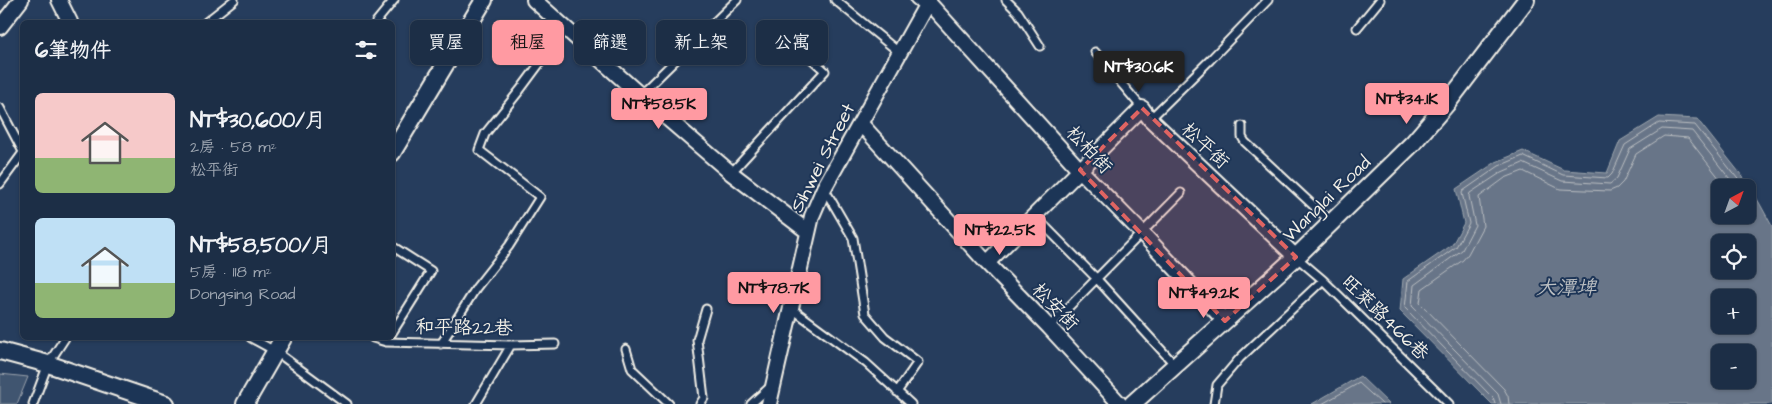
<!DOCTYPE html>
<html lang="zh-TW">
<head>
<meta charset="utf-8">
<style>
	body { margin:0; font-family:"Architects Daughter","LXGW WenKai TC",sans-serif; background:#25364d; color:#f1f3f6; height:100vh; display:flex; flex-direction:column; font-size:19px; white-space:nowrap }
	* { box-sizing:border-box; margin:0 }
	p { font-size:16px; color:#a0a8b3 }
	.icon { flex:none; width:28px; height:28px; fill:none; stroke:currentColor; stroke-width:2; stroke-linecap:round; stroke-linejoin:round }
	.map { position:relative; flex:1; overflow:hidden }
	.side { position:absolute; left:20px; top:20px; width:375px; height:320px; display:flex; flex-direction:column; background:#1c2e46; border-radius:8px; box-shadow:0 1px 4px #0004,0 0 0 1px #3a4a5f }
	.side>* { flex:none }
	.guide { position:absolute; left:410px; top:20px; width:475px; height:45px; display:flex; gap:10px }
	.needle { width:32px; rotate:41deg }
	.tools { position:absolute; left:1711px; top:179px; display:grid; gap:10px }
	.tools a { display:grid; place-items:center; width:45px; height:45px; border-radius:8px; background:#1c2e46; box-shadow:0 1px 4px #0004,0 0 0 1px #3a4a5f; font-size:25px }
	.price { position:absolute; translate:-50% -42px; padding:0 11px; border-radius:5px; background:#ff9aa2; color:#111; font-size:16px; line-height:32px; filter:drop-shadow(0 1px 2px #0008) }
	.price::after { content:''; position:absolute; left:50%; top:30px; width:15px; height:11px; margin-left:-8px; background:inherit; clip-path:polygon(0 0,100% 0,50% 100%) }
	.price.active { background:#222; color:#fff }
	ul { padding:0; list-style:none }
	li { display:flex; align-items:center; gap:15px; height:125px; padding:0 15px }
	li span { display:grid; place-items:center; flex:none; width:140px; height:100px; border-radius:8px; color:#555 }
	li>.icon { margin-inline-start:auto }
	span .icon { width:60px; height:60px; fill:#fffc; stroke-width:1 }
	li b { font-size:21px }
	h2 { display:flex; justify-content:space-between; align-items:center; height:60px; padding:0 15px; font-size:21px }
	.tag { padding:0 18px; border-radius:8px; background:#1c2e46; box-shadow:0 1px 4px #0004,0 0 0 1px #3a4a5f; font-size:18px; line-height:45px }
	.tag.active { background:#ff9aa2; color:#111 }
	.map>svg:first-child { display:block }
	.green { fill:#40546f; stroke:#9aa2ac }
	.water { fill:#677588; stroke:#9fa7ae; fill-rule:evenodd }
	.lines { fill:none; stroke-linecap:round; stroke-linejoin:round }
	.shore { stroke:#bcbfc2; stroke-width:1 }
	.service-casing { stroke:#f4f1e8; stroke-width:11 }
	.minor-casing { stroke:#f4f1e8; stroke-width:18 }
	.tertiary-casing { stroke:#f4f1e8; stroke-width:20 }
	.service { stroke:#1d3557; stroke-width:7 }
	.minor { stroke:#1d3557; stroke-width:14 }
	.tertiary { stroke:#1d3557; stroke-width:16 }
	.marked { fill:#df6462; fill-opacity:0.2; stroke:#df6462; stroke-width:4; stroke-dasharray:10 6; stroke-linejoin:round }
	.labels { text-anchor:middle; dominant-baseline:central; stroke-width:4; stroke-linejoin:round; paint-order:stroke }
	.street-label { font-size:19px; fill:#f4f1e8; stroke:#1d3557 }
	.water-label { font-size:20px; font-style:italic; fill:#bcbfc2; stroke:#1d3557 }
</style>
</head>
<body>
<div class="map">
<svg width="1772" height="404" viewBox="0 0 1772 404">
	<rect width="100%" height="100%" fill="#263d5d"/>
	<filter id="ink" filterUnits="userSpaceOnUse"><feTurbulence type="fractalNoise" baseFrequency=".02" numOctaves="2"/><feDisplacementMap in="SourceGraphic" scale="10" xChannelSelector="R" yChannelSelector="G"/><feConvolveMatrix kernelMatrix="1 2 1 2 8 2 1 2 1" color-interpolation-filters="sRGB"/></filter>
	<g filter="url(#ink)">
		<!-- green -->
		<path class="green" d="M0 374 28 377 17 404H0Z"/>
		<!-- water -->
		<path class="water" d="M1659 117 1697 119 1750 186 1772 226V404H1492L1400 311 1403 279 1452 245 1464 223 1456 189 1496 162 1523 151 1564 170 1607 173 1620 141ZM1720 188H1748V215H1720ZM1720 242H1748V270H1720ZM1720 298H1748V325H1720ZM1720 352H1748V380H1720Z
			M1360 376 1389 404H1312Z"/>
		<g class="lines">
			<!-- shore -->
			<path class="shore" d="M1322 404 1359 383 1382 404
				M1495 404 1493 398 1405 308 1408 281 1456 247 1469 223 1462 193 1463 191 1499 166 1523 156 1563 175 1608 178 1612 174 1625 145 1659 123 1695 125 1745 188
				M1501 404 1498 394 1412 306 1414 285 1462 250 1475 225 1469 196 1470 193 1502 172 1523 163 1562 181 1610 184 1617 178 1630 149 1662 129 1692 131 1737 188
				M1509 404 1508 396 1504 389 1420 303 1422 289 1463 260 1468 254 1483 226 1479 197 1505 178 1523 171 1560 189 1610 191 1617 188 1623 182 1636 154 1664 136 1688 138 1727 188"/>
			<!-- service casing -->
			<g class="service-casing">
				<path id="service" d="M835 0 900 53
					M915 0 925 8
					M1006 0 1018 12 1040 46
					M206 22 234 0
					M376 22 394 0
					M1357 28 1380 0
					M1095 52 1142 108
					M640 95 737 0
					M0 108 22 150
					M1150 119 1210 60 1268 0
					M1242 126V137L1245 142 1331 222
					M731 173 825 71 778 29
					M0 184 22 154
					M824 188 853 238 865 314 885 337 918 362 897 392
					M1034 215 1096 278 1175 365
					M1296 257 1323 280 1449 404
					M791 308 866 363 911 404
					M1049 327 1181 193
					M392 333 431 271 395 248
					M251 338 275 351 347 404
					M373 338 386 342 511 345 555 344
					M441 344 476 288 509 246 540 197 479 150 485 134 520 90 566 28
					M626 349 632 369 669 404
					M33 404 48 364 65 338
					M476 404 511 345
					M700 404 704 398 697 340 706 309
					M751 404 771 386
					M1214 404 1217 385 1240 358 1323 280"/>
			</g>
			<!-- minor casing -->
			<g class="minor-casing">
				<path id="minor" d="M59 0 70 22
					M534 0 640 95 731 173 807 231
					M928 2 1080 170 1141 232 1225 321
					M0 27 21 0
					M861 124 987 263 1049 327 1120 404
					M987 263 1142 108 1150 119 1296 257
					M769 404 812 216 824 188 929 0"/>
			</g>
			<!-- tertiary casing -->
			<g class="tertiary-casing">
				<path id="tertiary" d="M392 153 484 0
					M0 351 48 364 166 404
					M245 404 283 338
					M1132 404 1296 257 1413 143 1449 101 1526 0"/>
			</g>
			<!-- service -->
			<use href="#service" class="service"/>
			<!-- minor -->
			<use href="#minor" class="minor"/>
			<!-- tertiary -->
			<use href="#tertiary" class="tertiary"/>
		</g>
	</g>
	<!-- marked area -->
	<path class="marked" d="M1142 108 1296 257 1225 321 1080 170Z"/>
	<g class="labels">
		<!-- street labels -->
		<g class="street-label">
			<text transform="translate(1205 146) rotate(43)">松平街</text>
			<text transform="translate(1089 150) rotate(47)">松柏街</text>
			<text transform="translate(823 158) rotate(-63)">Sihwei Street</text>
			<text transform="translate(1327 199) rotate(-44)">Wanglai Road</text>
			<text transform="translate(1055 307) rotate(46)">松安街</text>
			<text transform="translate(1385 318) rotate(44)">旺萊路466巷</text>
			<text transform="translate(464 328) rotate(1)">和平路22巷</text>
		</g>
		<!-- water labels -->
		<g class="water-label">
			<text x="1566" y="288">大潭埤</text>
		</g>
	</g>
</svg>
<div class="tools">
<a><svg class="needle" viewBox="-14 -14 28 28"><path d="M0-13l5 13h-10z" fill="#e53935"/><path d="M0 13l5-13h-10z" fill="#a0a8b3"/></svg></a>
<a><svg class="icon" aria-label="locate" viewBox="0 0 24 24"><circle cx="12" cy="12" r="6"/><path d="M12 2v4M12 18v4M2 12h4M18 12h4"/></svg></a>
<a>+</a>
<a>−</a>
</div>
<b class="price active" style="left:1139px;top:93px">NT$30.6K</b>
<b class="price" style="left:1407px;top:125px">NT$34.1K</b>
<b class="price" style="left:659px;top:130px">NT$58.5K</b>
<b class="price" style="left:1000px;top:256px">NT$22.5K</b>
<b class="price" style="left:774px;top:314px">NT$78.7K</b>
<b class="price" style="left:1204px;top:319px">NT$49.2K</b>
<div class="guide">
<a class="tag">買屋</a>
<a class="tag active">租屋</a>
<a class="tag">篩選</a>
<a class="tag">新上架</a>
<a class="tag">公寓</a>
</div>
<section class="side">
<h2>6筆物件<svg class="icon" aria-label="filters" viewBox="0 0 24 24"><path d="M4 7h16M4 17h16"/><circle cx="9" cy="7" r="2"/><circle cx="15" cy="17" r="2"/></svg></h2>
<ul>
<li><span style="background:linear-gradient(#f6c9c9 65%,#8fb573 0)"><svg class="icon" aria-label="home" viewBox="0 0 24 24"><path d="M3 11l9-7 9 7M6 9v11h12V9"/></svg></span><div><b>NT$30,600/月</b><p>2房 · 58 m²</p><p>松平街</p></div></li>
<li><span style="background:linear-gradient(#bfe0f5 65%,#8fb573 0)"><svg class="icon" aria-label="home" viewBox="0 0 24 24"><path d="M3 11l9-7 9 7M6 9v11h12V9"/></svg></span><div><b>NT$58,500/月</b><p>5房 · 118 m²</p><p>Dongsing Road</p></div></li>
</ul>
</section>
</div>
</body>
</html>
